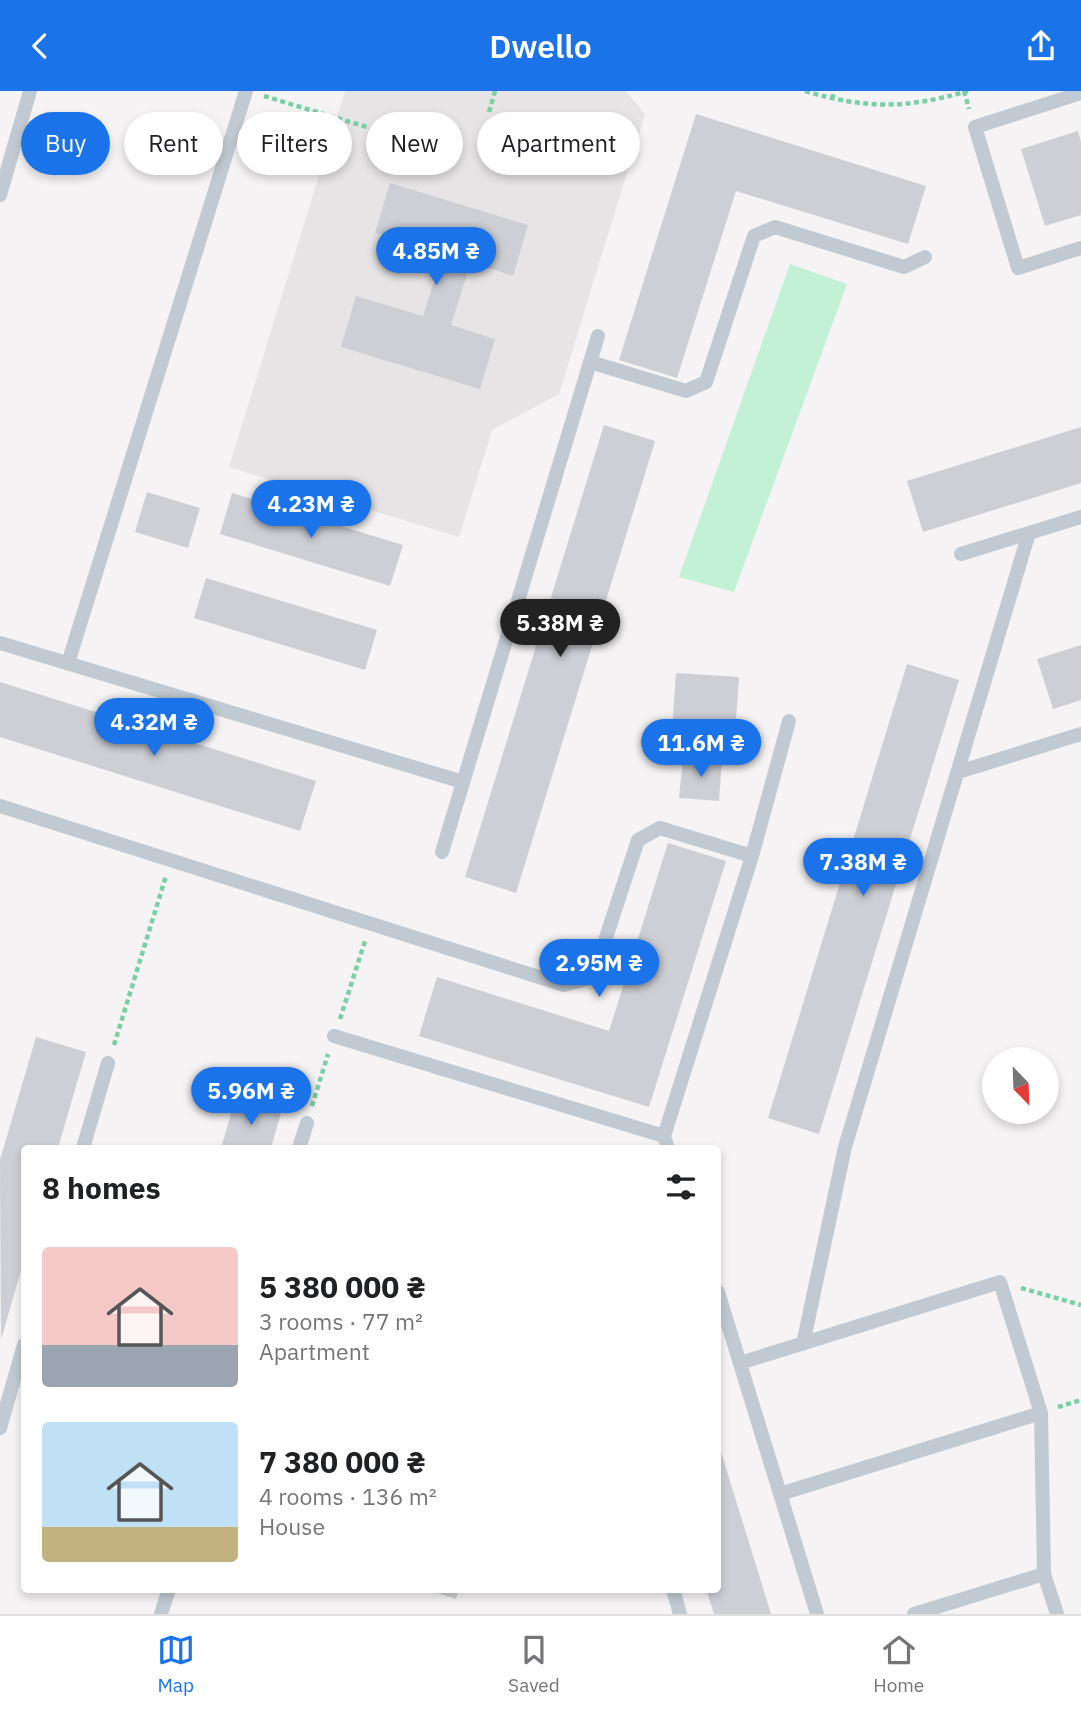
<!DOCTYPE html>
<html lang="en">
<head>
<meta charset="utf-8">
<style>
	body { margin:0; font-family:"IBM Plex Sans",sans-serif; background:#f2f2f2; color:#202124; height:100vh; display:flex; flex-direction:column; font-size:26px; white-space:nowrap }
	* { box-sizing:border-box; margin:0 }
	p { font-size:23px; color:#757577 }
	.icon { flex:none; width:38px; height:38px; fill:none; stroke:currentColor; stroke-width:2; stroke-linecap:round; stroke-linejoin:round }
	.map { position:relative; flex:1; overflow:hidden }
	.side { position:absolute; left:21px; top:1054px; width:700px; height:448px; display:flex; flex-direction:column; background:#fff; border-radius:7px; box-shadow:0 4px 10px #0003 }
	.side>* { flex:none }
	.banner { position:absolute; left:21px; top:21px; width:700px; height:63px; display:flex; gap:14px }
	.needle { width:46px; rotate:157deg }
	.tools { position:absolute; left:982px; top:956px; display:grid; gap:14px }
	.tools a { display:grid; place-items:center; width:77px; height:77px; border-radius:50%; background:#fff; box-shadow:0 4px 10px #0003; font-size:35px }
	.price { position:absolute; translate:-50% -60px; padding:0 16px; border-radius:24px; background:#1a73e8; color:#fff; font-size:23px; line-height:46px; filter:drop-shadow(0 2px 4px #0008) }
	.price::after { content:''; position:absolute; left:50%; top:42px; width:21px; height:16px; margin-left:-10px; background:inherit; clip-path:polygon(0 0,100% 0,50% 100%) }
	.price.active { background:#222; color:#fff }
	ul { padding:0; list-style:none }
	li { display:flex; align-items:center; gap:21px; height:175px; padding:0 21px }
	li span { display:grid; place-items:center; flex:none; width:196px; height:140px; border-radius:7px; color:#555 }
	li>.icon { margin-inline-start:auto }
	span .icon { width:84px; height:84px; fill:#fffc; stroke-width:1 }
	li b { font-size:30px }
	h2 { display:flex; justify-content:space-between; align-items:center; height:84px; padding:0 21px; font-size:30px }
	.tag { padding:0 24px; border-radius:32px; background:#fff; box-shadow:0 4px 10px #0003; font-size:24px; line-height:63px }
	.tag.active { background:#1a73e8; color:#fff }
	header { display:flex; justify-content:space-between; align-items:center; height:91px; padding:0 21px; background:#1a73e8; color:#fff; font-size:32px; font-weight:600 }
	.dock { display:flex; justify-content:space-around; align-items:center; height:98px; border-top:2px solid #e0e0e0; background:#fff; font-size:19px; color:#757577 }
	.dock a { display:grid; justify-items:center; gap:4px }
	.dock .active { color:#1a73e8 }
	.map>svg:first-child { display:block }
	.education { fill:#e6e4e5 }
	.green { fill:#c3f1d5 }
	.building { fill:#cdcfd5 }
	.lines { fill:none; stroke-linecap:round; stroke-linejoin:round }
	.path { stroke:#7ad0a6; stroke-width:4.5; stroke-dasharray:5 3.5; stroke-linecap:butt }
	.lane { stroke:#c1cad2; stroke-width:14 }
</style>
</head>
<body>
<header><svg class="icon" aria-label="back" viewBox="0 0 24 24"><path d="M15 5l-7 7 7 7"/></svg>Dwello<svg class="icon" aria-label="share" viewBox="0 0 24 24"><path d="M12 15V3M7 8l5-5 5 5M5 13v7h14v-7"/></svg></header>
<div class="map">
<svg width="1081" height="1523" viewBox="0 0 1081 1523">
	<rect width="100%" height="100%" fill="#f5f3f3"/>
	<!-- education -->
	<path class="education" d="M345 0H626L645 23 559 303 492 339 459 446 229 376Z"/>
	<!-- green -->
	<path class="green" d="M790 173 847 193 734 501 679 486Z"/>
	<!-- building -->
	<path class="building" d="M696 23 926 95 908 153 736 100 677 287 619 269Z
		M1078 40 1081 51V124L1045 135 1021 58Z
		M390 92 528 134 513 185 471 171 451 234 495 248 480 298 341 256 356 205 423 225 443 162 375 142Z
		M604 334 655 350 516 802 465 786Z
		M1081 336V392L923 441 907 390Z
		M147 401 200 417 188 457 135 441Z
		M232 402 403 454 390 495 220 443Z
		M206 487 377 539 365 579 194 527Z
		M1081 554V609L1053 618 1037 568Z
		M907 573 959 589 819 1043 768 1027Z
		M676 582 739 586 735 641 672 637Z
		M0 591 316 690 300 740 0 646Z
		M683 667 722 669 719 710 679 707Z
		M668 752 726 770 649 1016 419 945 437 886 609 940Z
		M36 946 86 961 58 1057H24V1169L1 1249 0 1069Z
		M235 1009 281 1022 271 1057H221Z
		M718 1351 771 1523H714L706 1498H718Z
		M424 1498H459L456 1508Z"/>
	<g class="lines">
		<!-- path -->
		<path class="path" d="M805 0C866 18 906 18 968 0
			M964 0 969 18
			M264 5 370 37
			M832 8 835 0
			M489 21 495 0
			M340 928 365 850
			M114 954 166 785
			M312 1015 328 963
			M1021 1197 1081 1214
			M1058 1316 1081 1309"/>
		<!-- lane -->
		<path class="lane" d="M1081 2 975 36 1018 177 1081 157
			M0 104 30 0
			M590 271 686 300 706 291 754 145 775 136 904 176 925 166
			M961 463 1081 426
			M0 552 463 691
			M68 572 246 0
			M958 681 1081 643
			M0 715 564 894 593 886 638 749 660 737 752 765 664 1045 668 1057
			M442 761 598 245
			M752 765 789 630
			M334 945 664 1045
			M83 1057 108 972
			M299 1057 307 1032
			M718 1201 817 1523
			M803 1253 845 1056 1029 442
			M740 1272 1000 1191 1041 1322 1044 1483 1057 1523
			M0 1337 24 1254
			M780 1403 1041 1322
			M673 1498 680 1523
			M161 1523 169 1498
			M914 1523 1044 1483"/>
	</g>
</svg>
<div class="tools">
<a><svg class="needle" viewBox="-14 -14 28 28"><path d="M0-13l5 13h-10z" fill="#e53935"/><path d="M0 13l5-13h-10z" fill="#757577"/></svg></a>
</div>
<b class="price" style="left:436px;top:196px">4.85M ₴</b>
<b class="price" style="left:311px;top:449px">4.23M ₴</b>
<b class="price active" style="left:560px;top:568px">5.38M ₴</b>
<b class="price" style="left:154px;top:667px">4.32M ₴</b>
<b class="price" style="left:701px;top:688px">11.6M ₴</b>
<b class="price" style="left:863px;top:807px">7.38M ₴</b>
<b class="price" style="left:599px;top:908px">2.95M ₴</b>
<b class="price" style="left:251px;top:1036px">5.96M ₴</b>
<div class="banner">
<a class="tag active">Buy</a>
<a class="tag">Rent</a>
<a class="tag">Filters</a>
<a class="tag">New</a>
<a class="tag">Apartment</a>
</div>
<section class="side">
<h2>8 homes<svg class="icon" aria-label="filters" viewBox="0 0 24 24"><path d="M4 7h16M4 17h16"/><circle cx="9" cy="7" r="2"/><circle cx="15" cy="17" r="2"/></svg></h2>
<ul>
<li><span style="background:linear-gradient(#f6c9c9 70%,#9aa5b1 0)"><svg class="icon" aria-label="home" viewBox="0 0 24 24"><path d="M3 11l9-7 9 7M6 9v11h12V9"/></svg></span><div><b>5 380 000 ₴</b><p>3 rooms · 77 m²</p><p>Apartment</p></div></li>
<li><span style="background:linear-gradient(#bfe0f5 75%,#c2b280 0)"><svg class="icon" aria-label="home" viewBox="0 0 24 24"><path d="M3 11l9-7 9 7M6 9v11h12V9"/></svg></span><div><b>7 380 000 ₴</b><p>4 rooms · 136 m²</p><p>House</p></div></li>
</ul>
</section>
</div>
<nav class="dock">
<a class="active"><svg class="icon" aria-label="map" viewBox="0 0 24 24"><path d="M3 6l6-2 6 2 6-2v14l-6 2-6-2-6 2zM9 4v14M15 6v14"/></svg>Map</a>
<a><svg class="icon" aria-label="saved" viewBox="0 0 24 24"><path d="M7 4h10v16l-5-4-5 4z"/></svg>Saved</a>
<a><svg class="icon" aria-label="home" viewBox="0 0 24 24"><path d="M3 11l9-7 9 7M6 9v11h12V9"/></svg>Home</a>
</nav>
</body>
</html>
